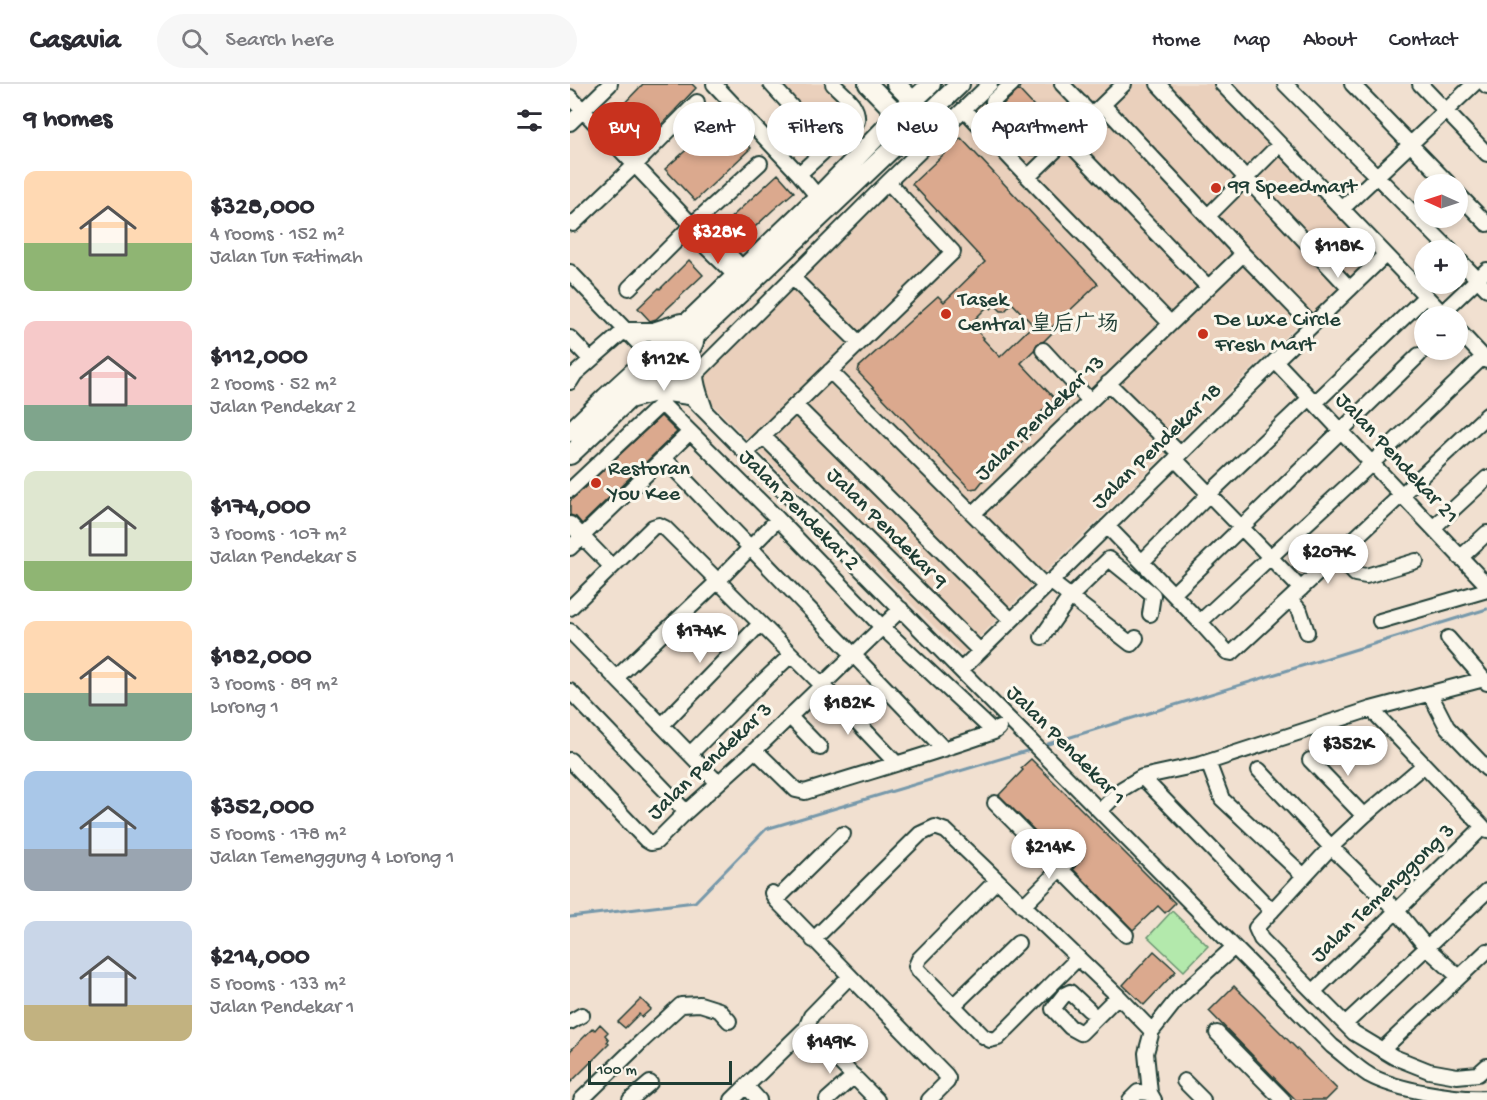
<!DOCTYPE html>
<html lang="en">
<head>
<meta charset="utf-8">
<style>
	body { margin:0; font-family:"Gochi Hand","LXGW WenKai TC",sans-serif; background:#f7f7f7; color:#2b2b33; height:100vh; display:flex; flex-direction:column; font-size:22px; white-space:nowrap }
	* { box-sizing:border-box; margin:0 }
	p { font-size:20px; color:#7c7c81 }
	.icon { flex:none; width:33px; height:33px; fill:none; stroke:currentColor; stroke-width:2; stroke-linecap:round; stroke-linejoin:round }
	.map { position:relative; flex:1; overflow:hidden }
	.drawer { display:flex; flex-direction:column; background:#fff; width:570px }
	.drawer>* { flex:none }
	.top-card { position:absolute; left:18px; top:18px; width:570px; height:54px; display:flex; gap:12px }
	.needle { width:39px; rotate:273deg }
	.controls { position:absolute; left:844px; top:90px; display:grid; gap:12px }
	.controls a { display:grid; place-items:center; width:54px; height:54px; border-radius:50%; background:#fff; box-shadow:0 3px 9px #0003; font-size:30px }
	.scale { position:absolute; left:18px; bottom:15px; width:144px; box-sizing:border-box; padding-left:6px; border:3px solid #1f3d34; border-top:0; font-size:16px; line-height:21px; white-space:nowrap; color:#1f3d34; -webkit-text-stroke:4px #fbf7ec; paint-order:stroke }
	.price { position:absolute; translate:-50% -51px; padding:0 14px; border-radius:21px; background:#fff; color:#222; font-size:20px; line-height:39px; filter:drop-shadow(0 2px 3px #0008) }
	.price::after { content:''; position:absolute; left:50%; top:36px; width:18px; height:14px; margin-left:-9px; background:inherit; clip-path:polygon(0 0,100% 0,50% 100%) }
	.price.selected { background:#c8321e; color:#fff }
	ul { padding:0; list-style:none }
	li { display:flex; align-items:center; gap:18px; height:150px; padding:0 24px }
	li span { display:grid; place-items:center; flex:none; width:168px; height:120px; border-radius:12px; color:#555 }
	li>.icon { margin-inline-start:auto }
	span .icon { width:72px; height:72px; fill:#fffc; stroke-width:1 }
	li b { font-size:26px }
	h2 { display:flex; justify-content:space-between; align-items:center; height:72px; padding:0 24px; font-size:26px }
	.chip { padding:0 21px; border-radius:27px; background:#fff; box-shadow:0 3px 9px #0003; font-size:21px; line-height:54px }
	.chip.selected { background:#c8321e; color:#fff }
	header { display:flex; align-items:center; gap:36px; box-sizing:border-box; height:84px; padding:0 30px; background:#fff; border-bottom:2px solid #e1e1e2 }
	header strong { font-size:28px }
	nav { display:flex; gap:33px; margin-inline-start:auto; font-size:21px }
	.search { width:420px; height:54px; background:#f7f7f7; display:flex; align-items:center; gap:15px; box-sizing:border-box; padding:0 21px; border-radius:33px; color:#7c7c81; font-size:22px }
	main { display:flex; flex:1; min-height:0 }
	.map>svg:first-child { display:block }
	.built { fill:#ead0bc }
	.green { fill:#b3e9ac; stroke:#699370; stroke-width:1.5 }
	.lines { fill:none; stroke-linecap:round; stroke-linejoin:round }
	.stream { stroke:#7698aa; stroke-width:3 }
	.building { fill:#dba98e; stroke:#1f3d34; stroke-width:1.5; fill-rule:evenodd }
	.minor-casing { stroke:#1f3d34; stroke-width:18 }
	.major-casing { stroke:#1f3d34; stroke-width:22 }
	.minor { stroke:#fbf7ec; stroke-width:14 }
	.major { stroke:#fbf7ec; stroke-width:18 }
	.poi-dot { fill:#c8321e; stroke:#fbf7ec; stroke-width:2 }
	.labels { text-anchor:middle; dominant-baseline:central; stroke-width:6; stroke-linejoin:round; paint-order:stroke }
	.poi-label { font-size:22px; fill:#1f3d34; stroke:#fbf7ec; text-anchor:start }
	.street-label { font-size:22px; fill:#1f3d34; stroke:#fbf7ec }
</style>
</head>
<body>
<header>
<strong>Casavia</strong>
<div class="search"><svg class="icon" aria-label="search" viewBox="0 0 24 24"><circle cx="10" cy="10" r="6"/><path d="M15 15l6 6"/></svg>Search here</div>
<nav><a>Home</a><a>Map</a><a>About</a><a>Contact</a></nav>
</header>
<main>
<section class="drawer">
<h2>9 homes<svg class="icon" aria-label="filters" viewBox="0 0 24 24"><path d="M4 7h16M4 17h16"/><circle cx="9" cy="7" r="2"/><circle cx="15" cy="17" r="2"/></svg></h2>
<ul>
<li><span style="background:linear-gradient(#ffd9b3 60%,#8fb573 0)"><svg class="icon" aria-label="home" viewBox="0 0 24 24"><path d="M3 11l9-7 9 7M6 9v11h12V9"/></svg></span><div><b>$328,000</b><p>4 rooms · 152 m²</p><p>Jalan Tun Fatimah</p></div></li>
<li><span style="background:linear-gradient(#f6c9c9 70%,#7fa58c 0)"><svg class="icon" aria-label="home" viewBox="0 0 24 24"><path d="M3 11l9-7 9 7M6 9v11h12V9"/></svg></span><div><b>$112,000</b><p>2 rooms · 52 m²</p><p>Jalan Pendekar 2</p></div></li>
<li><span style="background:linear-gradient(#dfe7d0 75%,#8fb573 0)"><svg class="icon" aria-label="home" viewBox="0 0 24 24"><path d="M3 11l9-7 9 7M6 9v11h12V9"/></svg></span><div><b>$174,000</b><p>3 rooms · 107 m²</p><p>Jalan Pendekar 5</p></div></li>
<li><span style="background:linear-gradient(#ffd9b3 60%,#7fa58c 0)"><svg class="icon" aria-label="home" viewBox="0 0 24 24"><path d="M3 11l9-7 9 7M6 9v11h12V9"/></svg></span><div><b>$182,000</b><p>3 rooms · 89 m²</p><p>Lorong 1</p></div></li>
<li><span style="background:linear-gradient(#a9c7e8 65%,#9aa5b1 0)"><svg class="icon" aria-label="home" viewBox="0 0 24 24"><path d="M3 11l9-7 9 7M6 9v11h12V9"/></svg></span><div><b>$352,000</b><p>5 rooms · 178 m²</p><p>Jalan Temenggung 4 Lorong 1</p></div></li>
<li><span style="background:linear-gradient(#c9d6e8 70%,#c2b280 0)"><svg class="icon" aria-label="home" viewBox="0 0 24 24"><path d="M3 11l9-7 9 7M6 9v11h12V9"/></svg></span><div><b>$214,000</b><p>5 rooms · 133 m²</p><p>Jalan Pendekar 1</p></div></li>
</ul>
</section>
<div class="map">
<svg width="917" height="1016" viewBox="0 0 917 1016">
	<rect width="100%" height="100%" fill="#f1e0d0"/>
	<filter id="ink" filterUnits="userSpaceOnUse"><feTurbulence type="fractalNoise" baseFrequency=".0167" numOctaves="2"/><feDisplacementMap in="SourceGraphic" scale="12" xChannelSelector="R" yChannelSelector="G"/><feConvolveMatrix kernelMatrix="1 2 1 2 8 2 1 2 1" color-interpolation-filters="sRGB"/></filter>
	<g filter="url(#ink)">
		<!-- built -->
		<path class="built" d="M204 0H259L279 21 283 35 258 58Z
			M425 0H543L457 86 399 25Z
			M560 0H644L809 172 742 236 538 21Z
			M384 27 459 99 535 29 731 237 392 570 122 300Z"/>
		<!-- green -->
		<path class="green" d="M602 827 638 862 614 887 578 853Z"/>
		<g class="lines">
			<!-- stream -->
			<path class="stream" d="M478 660 917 525
				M0 833 125 818 196 745 460 666"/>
		</g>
		<!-- building -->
		<path class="building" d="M73 0H122L126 4 73 60 60 48 61 46 44 30Z
			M449 6 476 35 460 50 433 20Z
			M152 34 181 64 125 117 95 85Z
			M391 54 528 200 480 245 483 248 474 257 467 260 464 266 451 279 485 315 465 334 471 340 414 393 415 394 407 404 400 405 288 288 289 283 368 212 374 218 415 178 342 100ZM442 219 463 241 430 273 413 255 414 254 408 248 411 246 403 237 418 222 421 225 425 221 431 227H435Z
			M208 90 224 108 203 126 171 156 155 139Z
			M119 176 133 191 86 235 80 237 68 224 89 204 90 205Z
			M91 332 107 348 12 440 6 433 0 431V417Z
			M461 675 605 819 595 829 588 822 563 846 503 785 513 773 514 768 512 764 508 762H502L490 772 429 711 453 686 451 684Z
			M584 867 606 887 574 921 553 901Z
			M664 902 767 1005 756 1016H726L639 927Z
			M71 915 81 925 72 933 69 930 55 944 48 938Z
			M30 940 38 948 35 951 39 956 37 958 39 960 0 999V967L23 944 25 946Z"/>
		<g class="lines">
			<!-- minor casing -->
			<g class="minor-casing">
				<path id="minor" d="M144 0 229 90 248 113
					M201 0 258 63
					M442 0 423 17V26L456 61 463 63 511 19
					M492 0 516 25
					M588 0 780 205
					M652 0 875 232
					M715 0 880 166
					M782 0 879 100
					M850 0 917 70
					M915 0 917 2
					M0 13 122 141 123 151 132 159
					M533 21 673 170 742 241
					M394 25 458 93 600 239
					M0 39 40 0
					M496 56 638 203
					M229 90 287 37C289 21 274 11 263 0
					M458 93 554 0
					M888 110 917 140
					M772 125 904 0
					M638 132 709 61
					M3 140 66 80 127 18
					M145 155 173 185
					M137 164 166 192
					M888 175 917 205
					M0 188 91 283 762 962C774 971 786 983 799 991 826 1006 887 1016 917 1014
					M223 194 289 259
					M59 204 122 141 190 79
					M872 229 917 186
					M888 246 917 277
					M0 254 21 276
					M473 266 520 317
					M705 277 917 501
					M260 287 475 502
					M0 298 5 290 55 246
					M538 299 610 370
					M745 319 856 212
					M225 321 441 536
					M135 325C131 313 126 302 126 290L318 98 420 0
					M193 352 410 567
					M176 369 383 168 318 98
					M94 374 374 665
					M605 375 731 505
					M0 406 89 322 95 323 208 435 313 544 424 648
					M403 430 673 170
					M0 440 41 482
					M537 442 630 538 657 568 662 569 917 331
					M863 444 917 394
					M0 464 120 348
					M768 471 785 490 796 492 846 477
					M890 474 917 449
					M572 478 639 410 740 314
					M480 497 561 560 566 554
					M603 510 849 271
					M720 515 730 527 737 548
					M0 524 83 443 89 441 95 444 253 602 326 679
					M810 537 917 506
					M630 538 802 379 913 273
					M0 547 148 699
					M472 553 500 513 539 475 581 509 583 511 580 530
					M878 554 917 599
					M391 586 705 277 815 171
					M46 594 148 497 208 435
					M0 607 116 728
					M860 610 877 643 917 685
					M801 625 917 747
					M220 633 250 664
					M92 641 190 540
					M185 666 226 706 235 708C298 688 362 670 424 648L429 644
					M120 670 186 604 221 571
					M0 676 76 756 81 759 86 758 116 728 185 666 331 525
					M740 676 794 732
					M638 678 652 715 734 792
					M854 681 794 732 761 763 686 844 691 855 784 949 824 973 859 987 887 992 908 990 917 982
					M689 686 761 763 827 827 857 864 889 893
					M572 693 702 827
					M425 719 556 851
					M530 727 552 705 572 693 632 680 801 625 914 595
					M426 797 349 875 346 882 349 887 413 952 420 956 428 954 508 874
					M202 809 206 816 376 991 378 994 377 998 359 1016
					M206 816 273 750
					M453 822 505 770
					M243 856 350 750 365 743 376 747 548 912 582 947
					M744 907 913 743
					M383 922 448 859
					M519 926 500 908 494 911 483 925 500 943 511 949 548 912
					M0 938 12 931
					M775 940 917 807
					M236 944 307 1016
					M647 949 713 1016
					M812 966 917 867
					M614 997 633 1016
					M177 1003 189 1016
					M11 1016 73 956 111 921 130 920 149 926 159 937
					M60 1016 80 999
					M162 1016 236 944 241 932 280 892
					M257 1016 284 992
					M560 1016 568 1008 580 1009
					M584 1016 580 1009 576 969 582 947 608 914 664 863"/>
			</g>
			<!-- major casing -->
			<g class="major-casing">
				<path id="major" d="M298 0 337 40
					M326 0 350 24
					M58 248H83L111 239
					M59 315 81 309 98 308 119 311 115 278 124 258
					M0 348 36 313 120 236 248 113 328 31 361 0
					M0 371 390 0"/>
			</g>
			<!-- minor -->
			<use href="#minor" class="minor"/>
			<!-- major -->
			<use href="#major" class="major"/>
		</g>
	</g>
	<!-- markers -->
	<g class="poi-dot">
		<circle cx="646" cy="104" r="6"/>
		<circle cx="376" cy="230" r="6"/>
		<circle cx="633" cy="250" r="6"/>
		<circle cx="26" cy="399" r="6"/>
	</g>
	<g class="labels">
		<!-- poi labels -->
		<g class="poi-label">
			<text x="658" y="104">99 Speedmart</text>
			<text x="388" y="217">Tasek<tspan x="388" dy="25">Central 皇后广场</tspan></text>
			<text x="645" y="237">De Luxe Circle<tspan x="645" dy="25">Fresh Mart</tspan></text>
			<text x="38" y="386">Restoran<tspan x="38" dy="25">You Kee</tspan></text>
		</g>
		<!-- street labels -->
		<g class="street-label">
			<text transform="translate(471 335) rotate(-44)">Jalan Pendekar 13</text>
			<text transform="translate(588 363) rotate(-44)">Jalan Pendekar 18</text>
			<text transform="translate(826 375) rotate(47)">Jalan Pendekar 21</text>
			<text transform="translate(228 427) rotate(45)">Jalan Pendekar 2</text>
			<text transform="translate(316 445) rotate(45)">Jalan Pendekar 9</text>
			<text transform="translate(495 662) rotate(45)">Jalan Pendekar 1</text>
			<text transform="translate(141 678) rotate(-43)">Jalan Pendekar 3</text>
			<text transform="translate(814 810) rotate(-44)">Jalan Temenggong 3</text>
		</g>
	</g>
</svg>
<div class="controls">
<a><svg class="needle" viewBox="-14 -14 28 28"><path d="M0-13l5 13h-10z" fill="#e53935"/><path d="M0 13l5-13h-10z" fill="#7c7c81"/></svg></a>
<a>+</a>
<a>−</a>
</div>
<div class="scale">100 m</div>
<b class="price selected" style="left:148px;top:181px">$328K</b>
<b class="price" style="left:768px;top:195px">$118K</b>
<b class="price" style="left:94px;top:308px">$112K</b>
<b class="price" style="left:758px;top:501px">$207K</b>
<b class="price" style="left:130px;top:580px">$174K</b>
<b class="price" style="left:278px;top:652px">$182K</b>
<b class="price" style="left:778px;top:693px">$352K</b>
<b class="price" style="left:479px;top:796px">$214K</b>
<b class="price" style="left:260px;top:991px">$149K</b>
<div class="top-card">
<a class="chip selected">Buy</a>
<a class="chip">Rent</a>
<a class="chip">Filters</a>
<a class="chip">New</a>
<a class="chip">Apartment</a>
</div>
</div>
</main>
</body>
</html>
